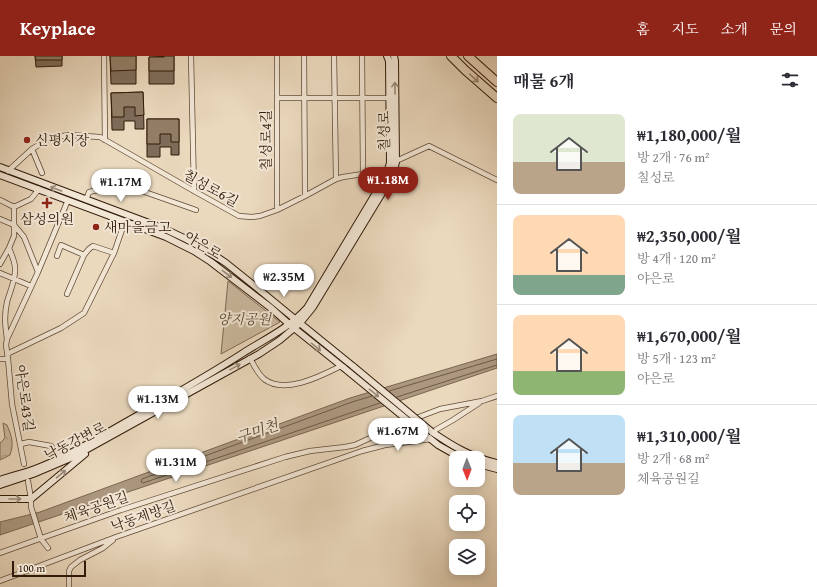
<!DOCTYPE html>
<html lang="ko">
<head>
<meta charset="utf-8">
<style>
	body { margin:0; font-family:"Gentium Book Plus","Noto Serif KR",serif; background:#f7f7f7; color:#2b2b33; height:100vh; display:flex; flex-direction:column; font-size:15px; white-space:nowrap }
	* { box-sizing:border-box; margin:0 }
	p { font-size:13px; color:#7c7c81 }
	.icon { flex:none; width:22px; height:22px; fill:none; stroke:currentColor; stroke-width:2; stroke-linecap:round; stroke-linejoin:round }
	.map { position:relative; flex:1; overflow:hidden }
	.drawer { display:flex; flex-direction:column; background:#fff; width:320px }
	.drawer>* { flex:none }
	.needle { width:26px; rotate:179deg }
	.fabs { position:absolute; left:449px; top:395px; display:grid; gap:8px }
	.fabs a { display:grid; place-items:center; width:36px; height:36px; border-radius:8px; background:#fff; box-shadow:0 2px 10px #0003; font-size:20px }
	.scale { position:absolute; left:12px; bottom:10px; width:74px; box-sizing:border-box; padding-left:4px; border:2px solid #311b09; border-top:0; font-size:11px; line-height:14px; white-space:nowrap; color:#311b09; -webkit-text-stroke:3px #f2e6d5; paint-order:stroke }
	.price { position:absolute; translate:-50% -34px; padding:0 9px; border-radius:14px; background:#fff; color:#222; font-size:13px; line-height:26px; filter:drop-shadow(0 1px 2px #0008) }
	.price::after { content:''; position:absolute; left:50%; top:24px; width:12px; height:9px; margin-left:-6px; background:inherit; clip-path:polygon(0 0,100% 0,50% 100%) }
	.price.current { background:#8f2418; color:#fff }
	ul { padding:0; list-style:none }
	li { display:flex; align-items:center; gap:12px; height:100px; padding:0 16px }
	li+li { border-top:1px solid #e1e1e2 }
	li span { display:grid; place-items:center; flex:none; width:112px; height:80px; border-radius:8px; color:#555 }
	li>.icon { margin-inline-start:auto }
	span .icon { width:48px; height:48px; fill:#fffc; stroke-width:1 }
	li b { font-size:17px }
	h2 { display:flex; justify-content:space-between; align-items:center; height:48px; padding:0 16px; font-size:17px }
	header { display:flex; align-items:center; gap:24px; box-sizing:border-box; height:56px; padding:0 20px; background:#8f2418; color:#fff }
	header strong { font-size:19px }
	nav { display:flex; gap:22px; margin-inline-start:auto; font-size:14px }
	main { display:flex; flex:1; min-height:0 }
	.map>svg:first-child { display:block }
	.green { fill:#cbb99f; stroke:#7e6a54 }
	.forest { fill:url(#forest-crowns); stroke:#7e6a54 }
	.water { fill:#ac9880; stroke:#7b6650 }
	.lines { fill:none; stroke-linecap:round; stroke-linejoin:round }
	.shore { stroke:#6e5a44; stroke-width:1 }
	.street-casing { stroke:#604a36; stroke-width:6 }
	.secondary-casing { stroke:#311b09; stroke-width:8 }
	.highway-casing { stroke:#311b09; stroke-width:10 }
	.street { stroke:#f2e6d5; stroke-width:4.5 }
	.secondary { stroke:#f2e6d5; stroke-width:6 }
	.highway { stroke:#ebd9be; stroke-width:8 }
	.secondary-bridge-casing { stroke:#311b09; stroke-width:8; stroke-linecap:butt }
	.secondary-bridge { stroke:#f2e6d5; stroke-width:6 }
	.wall { fill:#7e6c59; stroke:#311b09 }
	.building { fill:#927e67; stroke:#311b09 }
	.oneway { stroke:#97846d }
	.oneway2 { stroke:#9b8b79 }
	.poi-dot { fill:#8f2418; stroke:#f2e6d5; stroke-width:1.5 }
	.labels { text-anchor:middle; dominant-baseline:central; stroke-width:4; stroke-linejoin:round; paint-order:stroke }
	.street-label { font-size:14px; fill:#311b09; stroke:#f2e6d5 }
	.poi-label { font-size:14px; fill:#311b09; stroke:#f2e6d5; text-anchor:start }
	.park-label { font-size:14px; font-style:italic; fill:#5f4a36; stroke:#f2e6d5 }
	.water-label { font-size:15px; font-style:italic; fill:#5c4733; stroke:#f2e6d5 }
</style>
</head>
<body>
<header>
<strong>Keyplace</strong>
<nav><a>홈</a><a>지도</a><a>소개</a><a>문의</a></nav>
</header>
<main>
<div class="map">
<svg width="497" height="531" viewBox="0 0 497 531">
	<defs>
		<pattern id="forest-crowns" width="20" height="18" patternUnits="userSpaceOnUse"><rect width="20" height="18" fill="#cbb99f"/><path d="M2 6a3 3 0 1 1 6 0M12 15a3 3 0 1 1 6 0" fill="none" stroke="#af9e88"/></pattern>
	</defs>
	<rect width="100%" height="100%" fill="#ebd9be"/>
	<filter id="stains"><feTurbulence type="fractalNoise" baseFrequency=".005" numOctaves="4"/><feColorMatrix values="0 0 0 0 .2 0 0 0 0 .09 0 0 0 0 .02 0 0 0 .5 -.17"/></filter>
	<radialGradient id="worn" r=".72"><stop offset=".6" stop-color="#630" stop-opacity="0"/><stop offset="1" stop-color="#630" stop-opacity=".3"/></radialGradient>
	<!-- green -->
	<path class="green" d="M228 225 280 266 221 298Z"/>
	<!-- forest -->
	<path class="forest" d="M3 367 7 369C12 381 14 387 10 399L0 404V387L5 382Z"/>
	<!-- water -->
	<path class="water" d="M497 298V312L0 479V466L40 456 350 342Z"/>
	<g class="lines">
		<!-- shore -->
		<path class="shore" d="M389 335 497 303
			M372 340 352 346 142 423 141 426 143 427 380 347
			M397 341 497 309"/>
		<!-- street casing -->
		<g class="street-casing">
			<path id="street" d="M104 0 105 84
				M191 0 194 135
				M304 0 305 140
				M334 0 336 123
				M362 0 363 118
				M277 42H389
				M32 93 42 117
				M394 106 429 90 497 124
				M8 115 32 93 50 82 69 79 100 81 194 135 239 160 252 161 260 160 277 154 305 140 336 123 343 121 363 118 389 119
				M0 144 14 151V180L9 192C11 198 15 205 15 212 16 223 10 235 7 246 4 260 5 268 7 283
				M86 144 89 136 107 132 142 135 196 154
				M14 151 31 143 39 133
				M277 154V0
				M0 163 14 169
				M14 169 24 181 38 216
				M57 200 61 189 84 199
				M0 208 9 192
				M0 217 31 230
				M67 238 84 199 89 193 93 190 114 197
				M7 298 61 272 84 257 114 197 125 165
				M250 302C254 310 258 318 264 323 285 339 321 320 341 310
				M0 303H8L6 289 7 283 38 216 68 144
				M8 303 12 348 24 408
				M432 376 453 364 479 347
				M21 388 29 386 51 390 61 401
				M28 425 31 443V451L41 483 48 492
				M0 497 121 454 285 401 310 395 345 391 355 389 398 369 440 353 482 345 497 340
				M0 525 116 481 362 395 385 389 431 383
				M69 531V515L71 511 80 504 103 492 113 484"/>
		</g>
		<!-- secondary casing -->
		<g class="secondary-casing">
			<path id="secondary" d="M0 111 165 173 186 183 205 193 226 207 256 231 296 264 354 311
				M0 119 166 181 194 195 211 206 271 252 289 268 344 312
				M432 376C454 391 471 401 497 407
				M423 377 438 389 461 402
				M478 408 497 413
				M0 424C12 420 24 417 35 413 72 399 106 377 140 358 175 338 209 319 243 297 265 283 289 272 307 252L386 120 390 107 389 5 387 0
				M0 429 33 418 73 401 259 298 280 284 300 267 313 251 393 119 396 106 395 5 394 0
				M0 443H31L85 398"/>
		</g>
		<!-- highway casing -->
		<g class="highway-casing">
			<path id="highway" d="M451 0 465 14 497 42
				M468 0 497 26"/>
		</g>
		<!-- street -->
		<use href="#street" class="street"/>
		<!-- secondary -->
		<use href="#secondary" class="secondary"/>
		<!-- highway -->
		<use href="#highway" class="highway"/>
		<!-- secondary-bridge casing -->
		<g class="secondary-bridge-casing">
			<path id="secondary-bridge" d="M354 311 432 376
				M344 312 423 377"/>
		</g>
		<!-- secondary-bridge -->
		<use href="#secondary-bridge" class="secondary-bridge"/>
	</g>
	<!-- wall -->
	<path class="wall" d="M35 0H62V10L36 11Z
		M110 0H136V28H111Z
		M174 0V28H149V1Z
		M143 36 144 73H135V65H124V74H112L111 37Z
		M147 63H179V99H171V91H160V101H147Z"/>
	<!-- building -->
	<path class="building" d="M35 0H62V4H36Z
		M110 0H136V14L111 15Z
		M164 0H174V15H149V1H164Z
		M143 36 144 59 135 60V51H124V61H112L111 37Z
		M147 63H179V86H171V78H160V88H147Z"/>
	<!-- one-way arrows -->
	<defs><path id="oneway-shaft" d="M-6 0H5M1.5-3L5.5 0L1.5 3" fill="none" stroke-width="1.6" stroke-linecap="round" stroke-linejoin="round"/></defs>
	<use class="oneway" href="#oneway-shaft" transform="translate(474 22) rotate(42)"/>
	<g class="oneway2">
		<use href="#oneway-shaft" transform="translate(395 32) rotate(-91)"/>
		<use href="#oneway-shaft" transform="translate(56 133) rotate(-160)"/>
		<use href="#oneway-shaft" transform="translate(227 218) rotate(37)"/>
		<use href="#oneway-shaft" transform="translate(316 291) rotate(39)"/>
		<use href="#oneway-shaft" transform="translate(235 311) rotate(-29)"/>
		<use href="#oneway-shaft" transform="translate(374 337) rotate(39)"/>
		<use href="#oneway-shaft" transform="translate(61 418) rotate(-40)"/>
		<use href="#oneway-shaft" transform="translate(15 443)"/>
	</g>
	<!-- markers -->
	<g class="poi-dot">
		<circle cx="27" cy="84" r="4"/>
		<path d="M45 141h4v4h4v4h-4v4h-4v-4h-4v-4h4z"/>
		<circle cx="96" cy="171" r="4"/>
	</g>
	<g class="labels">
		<!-- street labels -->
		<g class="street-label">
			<text transform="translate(384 75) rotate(-91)">칠성로</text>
			<text transform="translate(266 84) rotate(-90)">칠성로4길</text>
			<text transform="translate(211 132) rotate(29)">칠성로6길</text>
			<text transform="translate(203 189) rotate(31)">야은로</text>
			<text transform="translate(25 342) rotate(82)">야은로43길</text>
			<text transform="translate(75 385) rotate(-27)">낙동강변로</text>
			<text transform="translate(96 451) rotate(-19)">체육공원길</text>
			<text transform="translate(143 460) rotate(-19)">낙동제방길</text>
		</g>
		<!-- poi labels -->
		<g class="poi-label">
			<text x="35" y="84">신평시장</text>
			<text x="47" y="163" text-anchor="middle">삼성의원</text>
			<text x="104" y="171">새마을금고</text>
		</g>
		<!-- park labels -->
		<g class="park-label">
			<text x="244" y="263">양지공원</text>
		</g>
		<!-- water labels -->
		<g class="water-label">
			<text transform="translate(257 375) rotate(-19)">구미천</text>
		</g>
	</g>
	<rect width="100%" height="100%" filter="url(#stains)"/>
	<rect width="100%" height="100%" fill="url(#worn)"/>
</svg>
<div class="fabs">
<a><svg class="needle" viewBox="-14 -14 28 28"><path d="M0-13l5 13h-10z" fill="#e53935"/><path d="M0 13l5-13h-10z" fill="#7c7c81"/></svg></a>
<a><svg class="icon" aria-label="locate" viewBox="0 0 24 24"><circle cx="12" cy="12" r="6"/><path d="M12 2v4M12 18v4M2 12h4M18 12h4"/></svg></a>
<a><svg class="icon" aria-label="layers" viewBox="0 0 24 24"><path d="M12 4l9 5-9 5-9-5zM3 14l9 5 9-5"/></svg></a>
</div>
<div class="scale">100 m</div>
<b class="price current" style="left:388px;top:145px">₩1.18M</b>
<b class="price" style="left:121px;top:147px">₩1.17M</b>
<b class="price" style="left:284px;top:242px">₩2.35M</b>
<b class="price" style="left:158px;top:364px">₩1.13M</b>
<b class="price" style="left:398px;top:396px">₩1.67M</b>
<b class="price" style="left:176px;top:427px">₩1.31M</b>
</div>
<section class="drawer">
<h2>매물 6개<svg class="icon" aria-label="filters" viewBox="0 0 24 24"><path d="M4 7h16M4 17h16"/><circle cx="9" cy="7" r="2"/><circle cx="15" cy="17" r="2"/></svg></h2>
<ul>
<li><span style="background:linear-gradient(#dfe7d0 60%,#b9a48a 0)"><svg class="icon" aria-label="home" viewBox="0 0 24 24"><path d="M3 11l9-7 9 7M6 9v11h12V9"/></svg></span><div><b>₩1,180,000/월</b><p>방 2개 · 76 m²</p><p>칠성로</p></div></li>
<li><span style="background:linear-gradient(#ffd9b3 75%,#7fa58c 0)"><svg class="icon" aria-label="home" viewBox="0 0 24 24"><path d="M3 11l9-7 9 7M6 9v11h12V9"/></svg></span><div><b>₩2,350,000/월</b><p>방 4개 · 120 m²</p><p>야은로</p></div></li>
<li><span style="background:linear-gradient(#ffd9b3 70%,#8fb573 0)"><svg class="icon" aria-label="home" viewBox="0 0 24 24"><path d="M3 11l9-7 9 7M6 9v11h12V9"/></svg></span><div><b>₩1,670,000/월</b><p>방 5개 · 123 m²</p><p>야은로</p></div></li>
<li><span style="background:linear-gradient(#bfe0f5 60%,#b9a48a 0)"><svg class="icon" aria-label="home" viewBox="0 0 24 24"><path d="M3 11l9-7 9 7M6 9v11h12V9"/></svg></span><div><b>₩1,310,000/월</b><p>방 2개 · 68 m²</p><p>체육공원길</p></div></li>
</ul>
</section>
</main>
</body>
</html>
